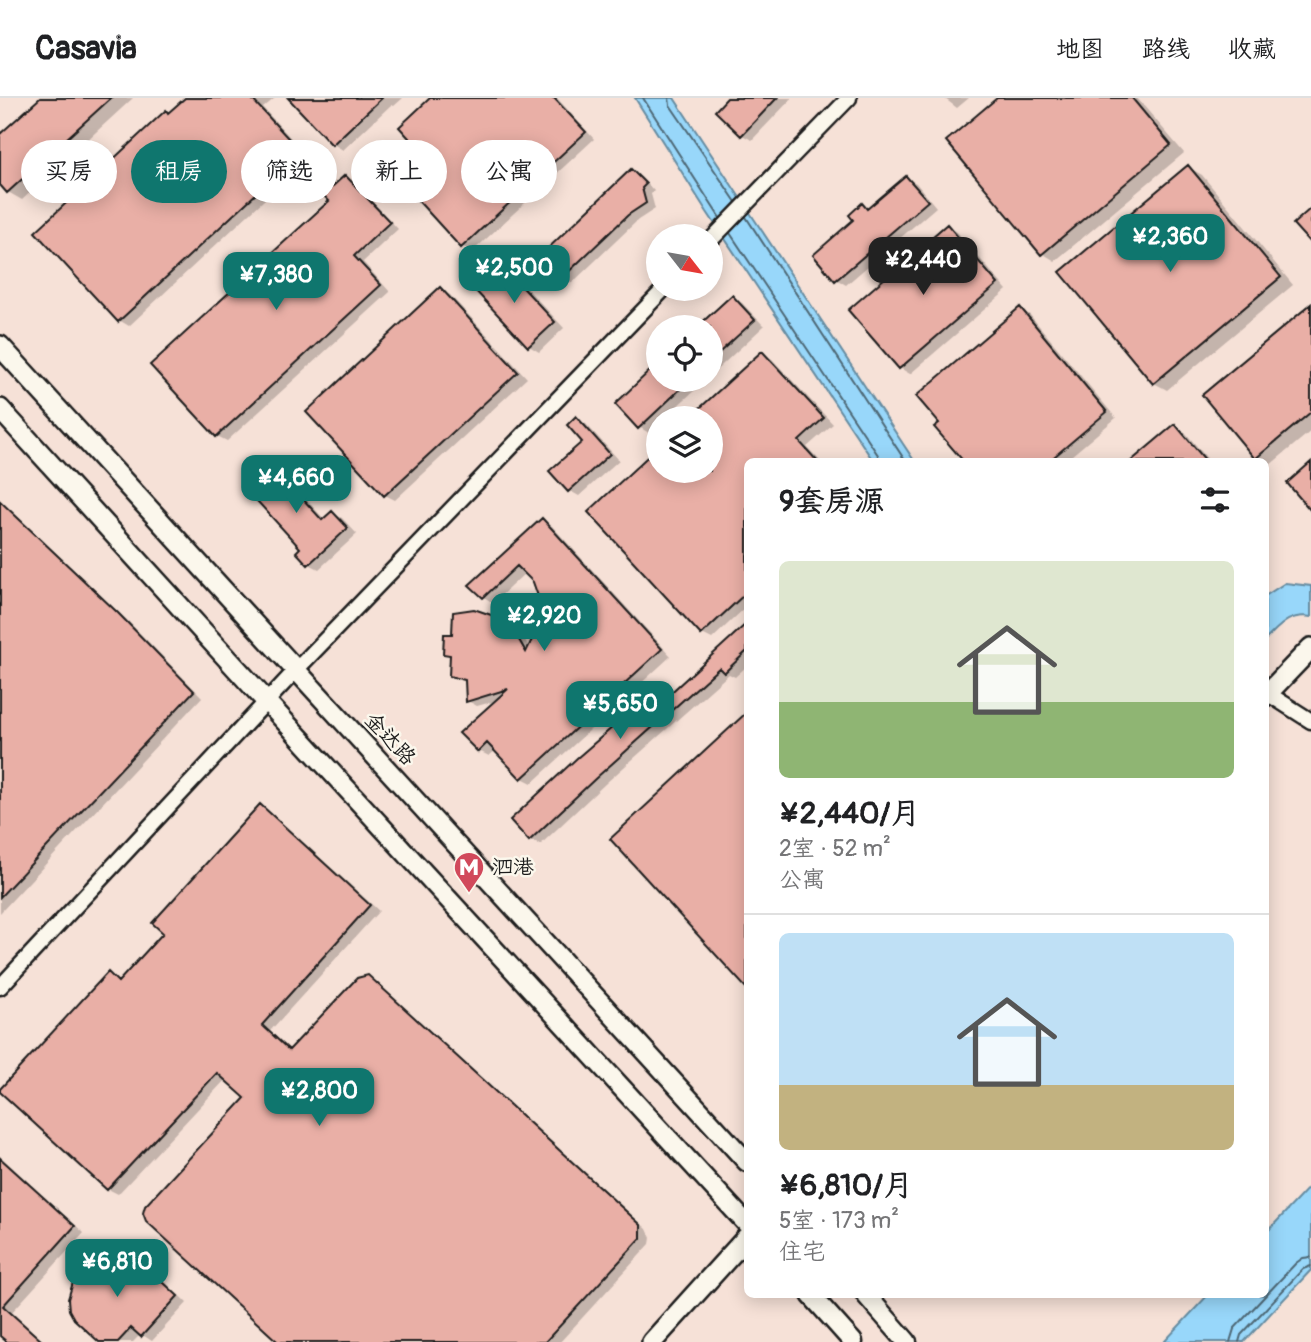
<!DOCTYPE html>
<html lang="zh">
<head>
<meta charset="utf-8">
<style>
	body { margin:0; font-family:Pangolin,"LXGW WenKai TC",sans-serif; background:#f6f6f6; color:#202124; height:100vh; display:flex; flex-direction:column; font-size:26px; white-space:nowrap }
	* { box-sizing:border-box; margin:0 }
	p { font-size:23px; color:#757577 }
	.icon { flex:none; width:38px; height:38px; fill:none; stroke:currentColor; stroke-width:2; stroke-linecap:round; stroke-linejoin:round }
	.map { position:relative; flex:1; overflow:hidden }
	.side { position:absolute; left:744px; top:360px; width:525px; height:840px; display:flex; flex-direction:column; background:#fff; border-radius:10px; box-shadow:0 4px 18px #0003 }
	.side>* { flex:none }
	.banner { position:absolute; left:21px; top:42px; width:618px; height:63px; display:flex; gap:14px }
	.needle { width:46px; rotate:121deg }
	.tools { position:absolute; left:646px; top:126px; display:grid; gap:14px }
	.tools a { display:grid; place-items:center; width:77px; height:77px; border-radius:50%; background:#fff; box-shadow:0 4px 18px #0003; font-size:35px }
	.price { position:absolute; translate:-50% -60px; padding:0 16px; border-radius:14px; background:#0f766e; color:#fff; font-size:23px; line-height:46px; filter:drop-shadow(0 2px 4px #0008) }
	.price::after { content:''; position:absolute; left:50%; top:42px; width:21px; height:16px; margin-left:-10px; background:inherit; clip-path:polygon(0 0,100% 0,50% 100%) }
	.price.selected { background:#222; color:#fff }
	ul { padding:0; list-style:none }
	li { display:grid; align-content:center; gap:14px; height:371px; padding:0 35px }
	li+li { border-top:2px solid #e0e0e0 }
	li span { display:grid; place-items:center; height:217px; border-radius:10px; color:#555 }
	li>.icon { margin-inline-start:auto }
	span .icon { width:126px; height:126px; fill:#fffc; stroke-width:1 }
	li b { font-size:30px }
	h2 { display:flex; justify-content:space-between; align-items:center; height:84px; padding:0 35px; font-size:30px }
	.chip { padding:0 24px; border-radius:32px; background:#fff; box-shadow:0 4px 18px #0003; font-size:24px; line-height:63px }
	.chip.selected { background:#0f766e; color:#fff }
	header { display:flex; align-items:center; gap:42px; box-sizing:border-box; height:98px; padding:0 35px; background:#fff; border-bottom:2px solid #e0e0e0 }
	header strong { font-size:33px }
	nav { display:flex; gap:38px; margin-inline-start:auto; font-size:24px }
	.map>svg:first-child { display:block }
	.water { fill:#98d7fa; stroke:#668ca1; stroke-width:2 }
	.shadow { fill:#0003 }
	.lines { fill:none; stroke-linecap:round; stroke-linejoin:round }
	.shore { stroke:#4e6775; stroke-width:2 }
	.building { fill:#e9afa6; stroke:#1c1c1c; stroke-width:2 }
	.minor-casing { stroke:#1c1c1c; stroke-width:19 }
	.tertiary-casing { stroke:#1c1c1c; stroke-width:23 }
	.secondary-casing { stroke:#1c1c1c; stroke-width:24 }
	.minor { stroke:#fbf7ec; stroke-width:14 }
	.tertiary { stroke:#fbf7ec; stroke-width:18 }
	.secondary { stroke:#fbf7ec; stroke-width:19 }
	.labels { text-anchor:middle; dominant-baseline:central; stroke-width:5; stroke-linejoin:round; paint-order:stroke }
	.street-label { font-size:21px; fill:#1c1c1c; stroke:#fbf7ec }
	.poi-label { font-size:21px; fill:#1c1c1c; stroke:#fbf7ec; text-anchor:start }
</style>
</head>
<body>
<header>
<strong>Casavia</strong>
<nav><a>地图</a><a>路线</a><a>收藏</a></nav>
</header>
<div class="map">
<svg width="1311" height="1244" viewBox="0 0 1311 1244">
	<rect width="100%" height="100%" fill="#f6e1d7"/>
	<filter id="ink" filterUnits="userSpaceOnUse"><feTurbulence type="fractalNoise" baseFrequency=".0143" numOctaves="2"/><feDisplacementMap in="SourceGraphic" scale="14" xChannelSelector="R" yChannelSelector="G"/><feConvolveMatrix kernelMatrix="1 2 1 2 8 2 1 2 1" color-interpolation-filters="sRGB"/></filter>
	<g filter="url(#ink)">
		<!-- water -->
		<path class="water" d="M635 0H674L915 364H874L707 114Z
			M1285 485 1311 488V519C1289 515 1280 528 1265 542V498Z
			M1311 1087V1172L1244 1244H1164L1208 1197H1265V1136Z"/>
		<!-- shadow -->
		<path class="shadow" d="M42 0H133L22 102 8 94 0 85V38Z
			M187 0H275L263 10 309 60 129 228 119 222 170 16Z
			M291 0H403L394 8 391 7 343 52 333 46Z
			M433 0H557L594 41 472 154 462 148 421 50Z
			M729 0H792L752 42 742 37Z
			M944 0H969L957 10Z
			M999 0H1137L1184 55 1055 163 1042 155Z
			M1188 69 1202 77 1293 187 1167 292 1154 285Z
			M631 74 641 79 654 93 651 96 655 111 638 122 572 185 563 180 542 158Z
			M345 79 355 85 398 131 363 164 390 194 227 343 217 338Z
			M906 80 916 85 936 109 846 187 836 181 863 107 870 111Z
			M947 128 957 134 1007 192 910 276 900 270Z
			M500 167 510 172 564 230 539 254 529 248 475 190Z
			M440 191 450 197 527 280 395 402 385 397Z
			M732 199 742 205 764 228 710 278V229H699Z
			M1020 212 1030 217 1116 320 1064 364H966Z
			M1311 212V333L1270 367 1257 359Z
			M763 255 772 261 833 326 807 349 821 364H747V508L712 541 702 536 590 414 658 351V373H710V320H692Z
			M658 268V282H706L664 320H658V326L649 335 639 329Z
			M577 321 586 326 619 362 579 398 570 393 552 373 584 344Z
			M1175 328 1185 334 1210 364H1133Z
			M271 368 281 374 325 422 332 415 342 420 357 436 319 471 309 466 303 450 262 383Z
			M0 402 128 523 202 599 0 815Z
			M542 423 552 428 671 558 532 685 522 680 496 652 489 658 479 653 499 602 477 608 468 603 467 585 451 577 452 560 444 555 453 538 496 520 521 535 530 551 540 529 542 504 534 483 526 474 493 505 484 499Z
			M747 528V568L735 579 729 576 606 685 540 747 530 742 657 593 668 600Z
			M747 617V889L612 741Z
			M260 708 270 714 379 813 270 933 291 952 368 879 378 885 647 1131 651 1140 650 1146 560 1244H280L247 1000 226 981 118 1096 108 1091V876L120 884 165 835Z
			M0 1058 84 1135 12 1214 44 1244H9L0 1235Z
			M105 1151 115 1157 142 1182 150 1174 160 1179 187 1205 152 1243 141 1236 133 1244H102Z"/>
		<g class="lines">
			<!-- shore -->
			<path class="shore" d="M643 0 720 120
				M669 0 670 7 736 104
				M746 119 906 364
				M730 135 878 357 879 364
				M1230 1244 1234 1231 1296 1165 1303 1160 1311 1159
				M1239 1244 1241 1237 1303 1171 1311 1168"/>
		</g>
		<!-- building -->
		<path class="building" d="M40 0H111L7 95 0 87V36Z
			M185 0H251L301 54 118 224 35 134 166 12 168 15Z
			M288 0H382L332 47Z
			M430 0H554L586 34 461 150 392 74 418 50 399 29Z
			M727 0H777L741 38 715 13Z
			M997 0H1132L1171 47 1041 157 946 43Z
			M1188 67 1281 179 1153 286 1060 174Z
			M631 71 646 86 642 90 646 105 628 117 561 181 540 158Z
			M345 77 390 124 354 158 381 187 216 339 150 267 329 103 323 97Z
			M906 78 928 103 835 183 813 157 853 122 849 117 862 105 867 111Z
			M1311 110V146L1293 126Z
			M947 126 998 186 899 271 848 212Z
			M500 165 555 224 528 249 473 190Z
			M440 189 518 274 384 398 306 314Z
			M732 197 755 222 710 263V229H697Z
			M1311 206V314L1255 361 1202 297Z
			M1020 209 1107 314 1048 364H964L934 329 939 325 916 298Z
			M762 253 824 320 799 343 818 364H747V494L701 537 588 414 658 349V373H710V320H689Z
			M658 265V282H690L638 331 615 306Z
			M576 318 610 356 568 394 549 373 582 344 567 327Z
			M1175 326 1207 364H1130Z
			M1311 364V413L1287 385Z
			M271 366 322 422 332 413 348 430 308 467 296 454 300 450 248 393 259 383 256 379Z
			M0 403 118 515 194 593 0 799Z
			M542 420 662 551 521 681 487 645 478 654 459 635 508 591 466 604 465 582 449 578 450 557 443 556 444 536H452L453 514 474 511 497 519 511 528 526 554 538 529 540 518V504L533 484 517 468 483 500 469 487Z
			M747 525V553L724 575 719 570 596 680 529 743 510 722 577 660 657 591 665 600Z
			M747 614V891L610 741Z
			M260 706 370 807 262 927 289 952 357 880 368 877 641 1127V1140L545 1244H278L146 1123 143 1115 145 1108 245 1000 217 975 107 1092 0 994V991L108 874 118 884 163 835 152 825Z
			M0 1060 75 1128 3 1208 43 1244H7L0 1238Z
			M105 1149 140 1181 150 1172 178 1198 141 1239 131 1230 118 1244H99L74 1221 69 1212 68 1201 74 1181Z"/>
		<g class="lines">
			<!-- minor casing -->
			<g class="minor-casing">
				<path id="minor" d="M710 143 849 0
					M1267 595 1311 623
					M0 889 296 572 664 191"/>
			</g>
			<!-- tertiary casing -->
			<g class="tertiary-casing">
				<path id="tertiary" d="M296 572 747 1064
					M267 604 747 1126
					M811 1197 853 1244
					M866 1197 907 1244"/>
			</g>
			<!-- secondary casing -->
			<g class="secondary-casing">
				<path id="secondary" d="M0 248 296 572
					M0 311 267 604
					M1265 598 1311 550
					M652 1244 747 1139"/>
			</g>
			<!-- minor -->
			<use href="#minor" class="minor"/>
			<!-- tertiary -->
			<use href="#tertiary" class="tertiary"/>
			<!-- secondary -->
			<use href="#secondary" class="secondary"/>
		</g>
	</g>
	<!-- icons -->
	<defs>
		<g id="metro-pin" transform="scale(1.575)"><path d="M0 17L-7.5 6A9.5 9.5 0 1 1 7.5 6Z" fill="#d1495b" stroke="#fbf7ec"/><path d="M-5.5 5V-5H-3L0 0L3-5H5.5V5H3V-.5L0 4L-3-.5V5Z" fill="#fff"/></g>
	</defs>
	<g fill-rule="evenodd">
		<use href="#metro-pin" x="469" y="769"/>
	</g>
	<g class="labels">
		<!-- street labels -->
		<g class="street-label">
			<text transform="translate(390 641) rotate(47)">金达路</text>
		</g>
		<!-- poi labels -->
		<g class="poi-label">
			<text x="492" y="769">泗港</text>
		</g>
	</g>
</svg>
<div class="tools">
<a><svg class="needle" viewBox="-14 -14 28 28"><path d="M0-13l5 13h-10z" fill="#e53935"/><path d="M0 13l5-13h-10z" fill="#757577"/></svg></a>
<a><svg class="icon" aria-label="locate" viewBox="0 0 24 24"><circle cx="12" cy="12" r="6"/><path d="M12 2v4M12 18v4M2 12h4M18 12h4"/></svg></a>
<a><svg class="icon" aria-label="layers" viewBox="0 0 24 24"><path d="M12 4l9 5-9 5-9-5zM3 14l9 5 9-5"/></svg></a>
</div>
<b class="price" style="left:1170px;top:176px">¥2,360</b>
<b class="price selected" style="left:923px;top:199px">¥2,440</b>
<b class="price" style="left:514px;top:207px">¥2,500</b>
<b class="price" style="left:276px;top:214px">¥7,380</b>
<b class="price" style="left:296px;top:417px">¥4,660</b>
<b class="price" style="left:544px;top:555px">¥2,920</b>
<b class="price" style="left:620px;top:643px">¥5,650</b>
<b class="price" style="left:319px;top:1030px">¥2,800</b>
<b class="price" style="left:117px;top:1201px">¥6,810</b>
<div class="banner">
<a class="chip">买房</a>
<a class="chip selected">租房</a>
<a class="chip">筛选</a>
<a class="chip">新上</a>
<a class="chip">公寓</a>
</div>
<section class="side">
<h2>9套房源<svg class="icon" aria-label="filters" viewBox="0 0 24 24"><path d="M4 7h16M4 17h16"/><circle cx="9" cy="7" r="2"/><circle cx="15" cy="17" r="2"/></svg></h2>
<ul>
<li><span style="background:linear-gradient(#dfe7d0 65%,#8fb573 0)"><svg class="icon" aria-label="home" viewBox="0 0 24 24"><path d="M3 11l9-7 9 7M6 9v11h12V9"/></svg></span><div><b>¥2,440/月</b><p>2室 · 52 m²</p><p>公寓</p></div></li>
<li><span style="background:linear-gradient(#bfe0f5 70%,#c2b280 0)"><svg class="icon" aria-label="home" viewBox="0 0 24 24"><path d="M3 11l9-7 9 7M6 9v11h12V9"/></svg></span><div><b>¥6,810/月</b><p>5室 · 173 m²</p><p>住宅</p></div></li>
</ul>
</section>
</div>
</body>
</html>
